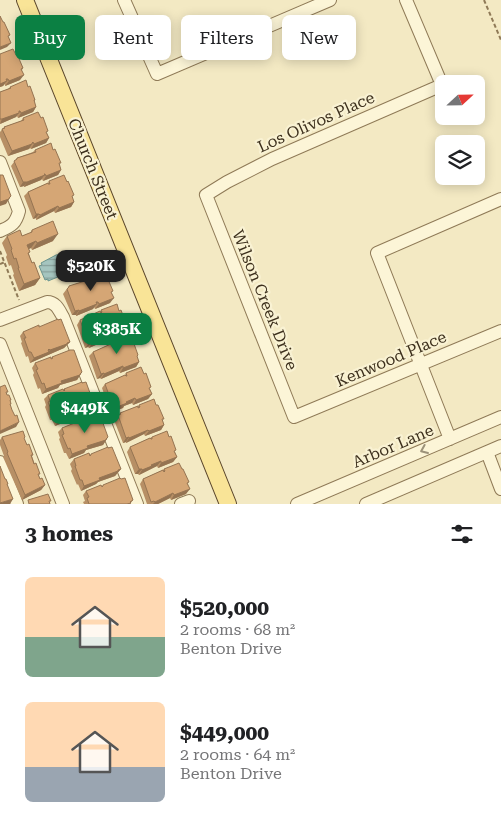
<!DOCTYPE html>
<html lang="en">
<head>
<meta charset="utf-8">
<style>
	body { margin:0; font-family:"Roboto Serif",serif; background:#f2f2f2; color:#202124; height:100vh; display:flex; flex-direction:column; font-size:19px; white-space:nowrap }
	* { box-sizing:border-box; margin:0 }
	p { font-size:16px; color:#757577 }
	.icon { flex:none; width:28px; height:28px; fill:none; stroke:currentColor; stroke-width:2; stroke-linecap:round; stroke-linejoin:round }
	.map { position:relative; height:504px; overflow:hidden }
	.details { display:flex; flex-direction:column; background:#fff; flex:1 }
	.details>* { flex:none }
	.guide { position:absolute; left:15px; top:15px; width:471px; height:45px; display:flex; gap:10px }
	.needle { width:32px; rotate:68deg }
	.controls { position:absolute; left:435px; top:75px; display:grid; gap:10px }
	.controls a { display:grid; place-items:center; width:50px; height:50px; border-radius:8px; background:#fff; box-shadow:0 2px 12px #0003; font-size:25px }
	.price { position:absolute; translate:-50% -42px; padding:0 11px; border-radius:10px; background:#0b8043; color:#fff; font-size:16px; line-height:32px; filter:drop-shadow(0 1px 2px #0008) }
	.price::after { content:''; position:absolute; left:50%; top:30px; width:15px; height:11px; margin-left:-8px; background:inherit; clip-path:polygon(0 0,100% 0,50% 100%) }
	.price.on { background:#222; color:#fff }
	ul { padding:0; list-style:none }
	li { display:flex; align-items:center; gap:15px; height:125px; padding:0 25px }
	li span { display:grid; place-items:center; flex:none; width:140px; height:100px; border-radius:8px; color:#555 }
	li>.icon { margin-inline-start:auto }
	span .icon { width:60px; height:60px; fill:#fffc; stroke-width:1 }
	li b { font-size:21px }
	h2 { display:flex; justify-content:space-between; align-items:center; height:60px; padding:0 25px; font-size:21px }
	.chip { padding:0 18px; border-radius:8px; background:#fff; box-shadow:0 2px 12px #0003; font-size:18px; line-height:45px }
	.chip.on { background:#0b8043; color:#fff }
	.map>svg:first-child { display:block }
	.water { fill:url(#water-rules); stroke:#6b958e }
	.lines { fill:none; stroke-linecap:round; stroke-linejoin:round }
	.minor-casing { stroke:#8f7a57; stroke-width:14 }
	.major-casing { stroke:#5c472c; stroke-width:18 }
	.path { stroke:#8f7a57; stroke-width:2; stroke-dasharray:4 2.5; stroke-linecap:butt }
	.minor { stroke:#fcf5d7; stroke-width:12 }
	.major { stroke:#f9e497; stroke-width:16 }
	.wall { fill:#b78f65 }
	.shaded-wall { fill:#957452 }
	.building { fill:#d5a675; stroke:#957452 }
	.oneway { stroke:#9c927a }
	.labels { text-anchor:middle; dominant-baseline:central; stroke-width:4.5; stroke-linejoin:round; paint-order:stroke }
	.street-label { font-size:16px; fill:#3d301d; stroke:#f9f2d3 }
</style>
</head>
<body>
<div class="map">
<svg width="501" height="504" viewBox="0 0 501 504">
	<defs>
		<pattern id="water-rules" width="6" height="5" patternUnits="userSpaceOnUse" patternTransform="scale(1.25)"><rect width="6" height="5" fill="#a5c5bf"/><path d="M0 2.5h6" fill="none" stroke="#88a09b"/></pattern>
	</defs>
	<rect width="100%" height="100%" fill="#f3e9c3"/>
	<!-- water -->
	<path class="water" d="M68 253 69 254 72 253 77 267 75 268V270L48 281V279L45 280 39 266 42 265 41 263 56 255Z"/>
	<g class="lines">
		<!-- minor casing -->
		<g class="minor-casing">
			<path id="minor" d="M124 0 157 74 330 0
				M406 0 442 85 272 159 227 182 206 195 294 417 501 331
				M0 162 19 211C16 223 12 226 0 231
				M0 320 47 302C56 302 59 310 63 317L137 504
				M0 344 63 504
				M450 439 377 253 501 199
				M487 452 501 489
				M0 462 17 504
				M181 504 189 501
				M297 504 501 417
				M366 504 501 446"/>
		</g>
		<!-- major casing -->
		<g class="major-casing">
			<path id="major" d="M25 0 228 504"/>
		</g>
		<!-- path -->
		<path class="path" d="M484 0 501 40
			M0 251 19 300
			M0 264 5 262"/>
		<!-- minor -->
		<use href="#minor" class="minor"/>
		<!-- major -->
		<use href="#major" class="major"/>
	</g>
	<!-- wall -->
	<path class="wall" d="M0 54 16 55 23 68 22 70 20 80 5 86V84L3 86 0 87Z
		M10 87H28L35 100 34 102 36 107 33 112 18 118 17 116 16 117 0 124V92L8 89Z
		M23 118 47 133 49 138 46 143 31 149 30 148 29 149 8 156 0 137V132L4 127 21 121Z
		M35 150 59 164 61 170 58 175 43 181 42 179 41 180 24 187V186L20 187 11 166 17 158 33 152Z
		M49 181 72 197 74 202 71 207 55 213 54 211 36 220V218L33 219 24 196 28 192 48 183Z
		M32 230 53 241 32 250 31 248 29 249V254L32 263 40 278 35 285 19 291 13 275 14 274 11 265 9 266 6 257 7 255 2 243 7 236H22L30 233Z
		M87 278 112 293 110 303 95 309 94 307 93 309 76 316V315H72L63 294 69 286 86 281Z
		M101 310 119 311 127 331 123 335 108 342 107 340 89 348 88 347 85 348 77 325 80 320 100 312Z
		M39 327 70 342 64 348 30 363 28 356 26 357 21 343 22 342 20 336 23 332Z
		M114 341 137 357 139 362 136 367 120 373 119 371 101 379 100 378 97 379 89 356 93 352 113 343Z
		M52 357 82 372 77 380 60 385 58 388 42 394 40 388 38 389 33 375 34 373 32 368 35 363 51 359Z
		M126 373 150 389 152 394 148 399 133 405 132 403 124 406 123 408 114 411 113 410 110 411 102 388 105 384 125 375Z
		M64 389 94 404 89 412 72 417 70 420 55 426 52 420H50L45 407 46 405 44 399 48 395 63 391Z
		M139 405 162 420 164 425 161 430 145 436 144 434 126 443V442L123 443 114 420 120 413 138 406Z
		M79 422 108 437 103 445 86 450 84 453 69 459 66 453H64L59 439 60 438 58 432 62 428 77 423Z
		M2 437 24 439 27 445 33 455 32 456 40 479 45 485 41 490 22 500 3 457 4 456 0 445V440Z
		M152 437 175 452 177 457 173 462 158 468 157 466 139 475 138 474H135L127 452 130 447 150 438Z
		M91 454 121 469 115 476 98 482 96 484 81 491 78 484 77 485 71 471 72 469 70 464 74 459 90 455Z
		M164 469 188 484 186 494 171 500 170 498 158 504H147L140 484 143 479 163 470Z
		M103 485 133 500 130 504H84L83 502 85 501 83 495 86 491 102 487Z"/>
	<!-- shaded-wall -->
	<path class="shaded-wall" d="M11 43 7 47 0 50V47Z
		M24 75 20 80 5 86 9 81Z
		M8 79 3 86 0 87V84Z
		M36 107 33 112 18 118 21 113Z
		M20 111 16 117 0 124 2 119Z
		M49 138 46 143 31 149 34 144Z
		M33 142 29 149 8 156 12 151Z
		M61 170 58 175 43 181 46 176Z
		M45 174 41 180 24 187 27 182Z
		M23 182H27L24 186 20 187Z
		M11 196 6 204 0 206V202Z
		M74 202 71 207 55 213 59 208Z
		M58 206 54 211 36 220 40 215Z
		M36 214H39L36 218 33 219Z
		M58 234 53 241 32 250 37 243Z
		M36 241 31 248 22 252 27 245Z
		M40 278 35 285 19 291 24 284Z
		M114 298 110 303 95 309 99 304Z
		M98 302 93 309 76 316 79 311Z
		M79 310 76 315H72L75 311Z
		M127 331 123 335 108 342 111 337Z
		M110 335 107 340 89 348 92 343Z
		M70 342 64 348 30 363 34 358 48 350 49 349 47 353 50 350Z
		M92 342 88 347 85 348 89 343Z
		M139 362 136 367 120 373 123 368Z
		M123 366 119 371 101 379 104 374Z
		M82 372 77 380 60 385 58 388 42 394 46 389 61 381Z
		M104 373 100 378 97 379 101 374Z
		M152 394 148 399 133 405 136 400Z
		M135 398 132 403 124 406 123 408 114 411 117 407Z
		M94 404 89 412 72 417 70 420 55 426 58 421 73 413Z
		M113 406H116L113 410 110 411Z
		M19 422 16 427 0 434V431Z
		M164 425 161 430 145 436 149 431Z
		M148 430 144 434 126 443 129 438Z
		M108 437 103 445 86 450 84 453 69 459 72 454 87 446Z
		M129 437 126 442 123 443 126 438Z
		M177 457 173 462 158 468 161 463Z
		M161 461 157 466 139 475 142 470 151 465Z
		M121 469 115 476 98 482 96 484 81 491 84 486 99 478Z
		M139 469H142L138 474H135Z
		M45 485 41 490 22 500 25 495Z
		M190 489 186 494 171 500 174 495Z
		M173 493 170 498 158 504H153L155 502Z
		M13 499 10 504H0V503Z"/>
	<!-- building -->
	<path class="building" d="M0 16 3 22H4L10 35 8 36 11 43 0 47Z
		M13 49 16 55 17 54 23 68 21 69 24 75 9 81 8 79H6L7 81 0 84V54Z
		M26 80 28 87 30 86 35 100H34L36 107 21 113 20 111H19V113L2 119H0V92L11 88 10 87Z
		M38 112 41 118 43 117 48 131 46 132 49 138 34 144 33 142 32 143V144L12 151 2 129 5 128 4 127 24 120 23 118Z
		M51 143 53 150 55 149 61 163H59L61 170 46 176 45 174H44L45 175 27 182H23L14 161 17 159V158L36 152 35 150Z
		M0 175H3L11 196 9 198V199L0 202Z
		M64 175 67 182 68 181 74 195 72 196 74 202 59 208 58 206 40 215 39 214H36L28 192 48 183V184H50L49 181Z
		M53 221 58 234 37 243 36 241 27 245 30 252 28 253 32 263 34 262 40 278 24 284 18 268H19L16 258 14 259 11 250 12 249 7 236 20 230 22 236 32 232V230Z
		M103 272 105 278 107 277 113 291 111 292 114 298 99 304 98 302H96L97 304 79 311V310L75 311 67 289 69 287V286L88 280 87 278Z
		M117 304 119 311 121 310 126 324 124 325 127 331 111 337 110 335 92 343V342L89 343 80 320 100 311 101 313 102 312 101 310Z
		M58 319V320L61 319 70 342 67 343V344L50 350 49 349 48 350 49 352 34 358 31 352H29L24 338H26L23 332 39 325V327Z
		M129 335 131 342 133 341 138 355 137 356 139 362 123 368V366L104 374V373L101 374 93 352 113 343V344L114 343V341Z
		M70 350H74L82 372 80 374V375L61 381 62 383 46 389 44 383 42 384 36 370 38 369 35 363 51 357V359L53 358 52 357Z
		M141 367 144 374 146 373 151 387 149 388 152 394 136 400 135 398 126 402 127 403 117 407 116 406H113L105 384 125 375 126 376H127L126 373Z
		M82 382V383L86 382 94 404 92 406V407L73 413 74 415 58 421 56 415 54 416 48 402 50 401 48 395 63 389 64 391 65 390 64 389Z
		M5 385 8 392H6L7 395H9L11 400H10L11 404H10L12 410 15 416 17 415 19 422 0 431V387Z
		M154 399 156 405H158L164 419H162L164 425 149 431 148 430 129 438V437L126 438 118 415 121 414 120 413 138 406V408L140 407 139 405Z
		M96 415V416L100 415 108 437 106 439V440L87 446 88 448 72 454 70 448 68 449 62 435 64 434 62 428 77 422 78 424 79 423V422Z
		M23 431 25 437 24 438 27 445 29 444 33 455H31L34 464 36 463 40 474H38L40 479 42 478 45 485 25 495 7 453 8 452 2 437Z
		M167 431 169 437 171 436 176 450 174 451 177 457 161 463V461L151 465 152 466 142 470V469H139L130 447 150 438 151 439H152V437Z
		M108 447V448L112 447 121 469 118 470V471L99 478 100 480 84 486 82 480H80L75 466H76L74 459 89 453 90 456 91 455V454Z
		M179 463 182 469H183L189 482 187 483 190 489 174 495 173 493 155 502 154 501 151 502 143 479 163 470 164 472 165 471 164 469Z
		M0 466 5 479H6L8 484H7L13 499 0 503Z
		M120 478 121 479 125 478 133 500 130 502 131 503 127 504H89L87 498 89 497 86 491 101 485 102 487 103 486V485Z
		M48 494 51 501H49L50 504H29L28 500Z"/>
	<!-- one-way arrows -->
	<defs><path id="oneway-chevron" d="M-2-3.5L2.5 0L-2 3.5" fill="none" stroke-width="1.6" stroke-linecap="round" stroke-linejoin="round" transform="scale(1.25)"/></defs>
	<use class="oneway" href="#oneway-chevron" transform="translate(424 450) rotate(157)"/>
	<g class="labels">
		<!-- street labels -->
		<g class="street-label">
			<text transform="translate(316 122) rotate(-24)">Los Olivos Place</text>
			<text transform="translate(93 169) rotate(68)">Church Street</text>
			<text transform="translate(265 300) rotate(68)">Wilson Creek Drive</text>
			<text transform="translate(391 359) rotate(-23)">Kenwood Place</text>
			<text transform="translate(393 446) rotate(-23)">Arbor Lane</text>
		</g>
	</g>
</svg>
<div class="controls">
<a><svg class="needle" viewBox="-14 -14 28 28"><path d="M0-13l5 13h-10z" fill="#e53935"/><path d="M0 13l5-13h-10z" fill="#757577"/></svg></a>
<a><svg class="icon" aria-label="layers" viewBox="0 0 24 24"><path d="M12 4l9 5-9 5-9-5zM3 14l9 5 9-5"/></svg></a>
</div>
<b class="price on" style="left:91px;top:292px">$520K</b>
<b class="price" style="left:117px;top:355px">$385K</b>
<b class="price" style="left:85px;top:434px">$449K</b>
<div class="guide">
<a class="chip on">Buy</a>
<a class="chip">Rent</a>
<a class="chip">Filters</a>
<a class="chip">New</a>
</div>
</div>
<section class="details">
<h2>3 homes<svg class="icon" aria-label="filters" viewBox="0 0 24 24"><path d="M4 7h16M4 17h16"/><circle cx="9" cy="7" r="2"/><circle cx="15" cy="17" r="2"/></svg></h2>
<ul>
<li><span style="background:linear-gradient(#ffd9b3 60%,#7fa58c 0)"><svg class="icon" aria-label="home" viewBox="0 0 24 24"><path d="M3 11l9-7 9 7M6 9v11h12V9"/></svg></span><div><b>$520,000</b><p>2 rooms · 68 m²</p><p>Benton Drive</p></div></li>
<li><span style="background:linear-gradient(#ffd9b3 65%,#9aa5b1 0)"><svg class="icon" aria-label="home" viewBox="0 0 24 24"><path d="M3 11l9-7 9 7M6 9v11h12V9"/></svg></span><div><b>$449,000</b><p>2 rooms · 64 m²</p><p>Benton Drive</p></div></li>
</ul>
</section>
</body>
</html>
